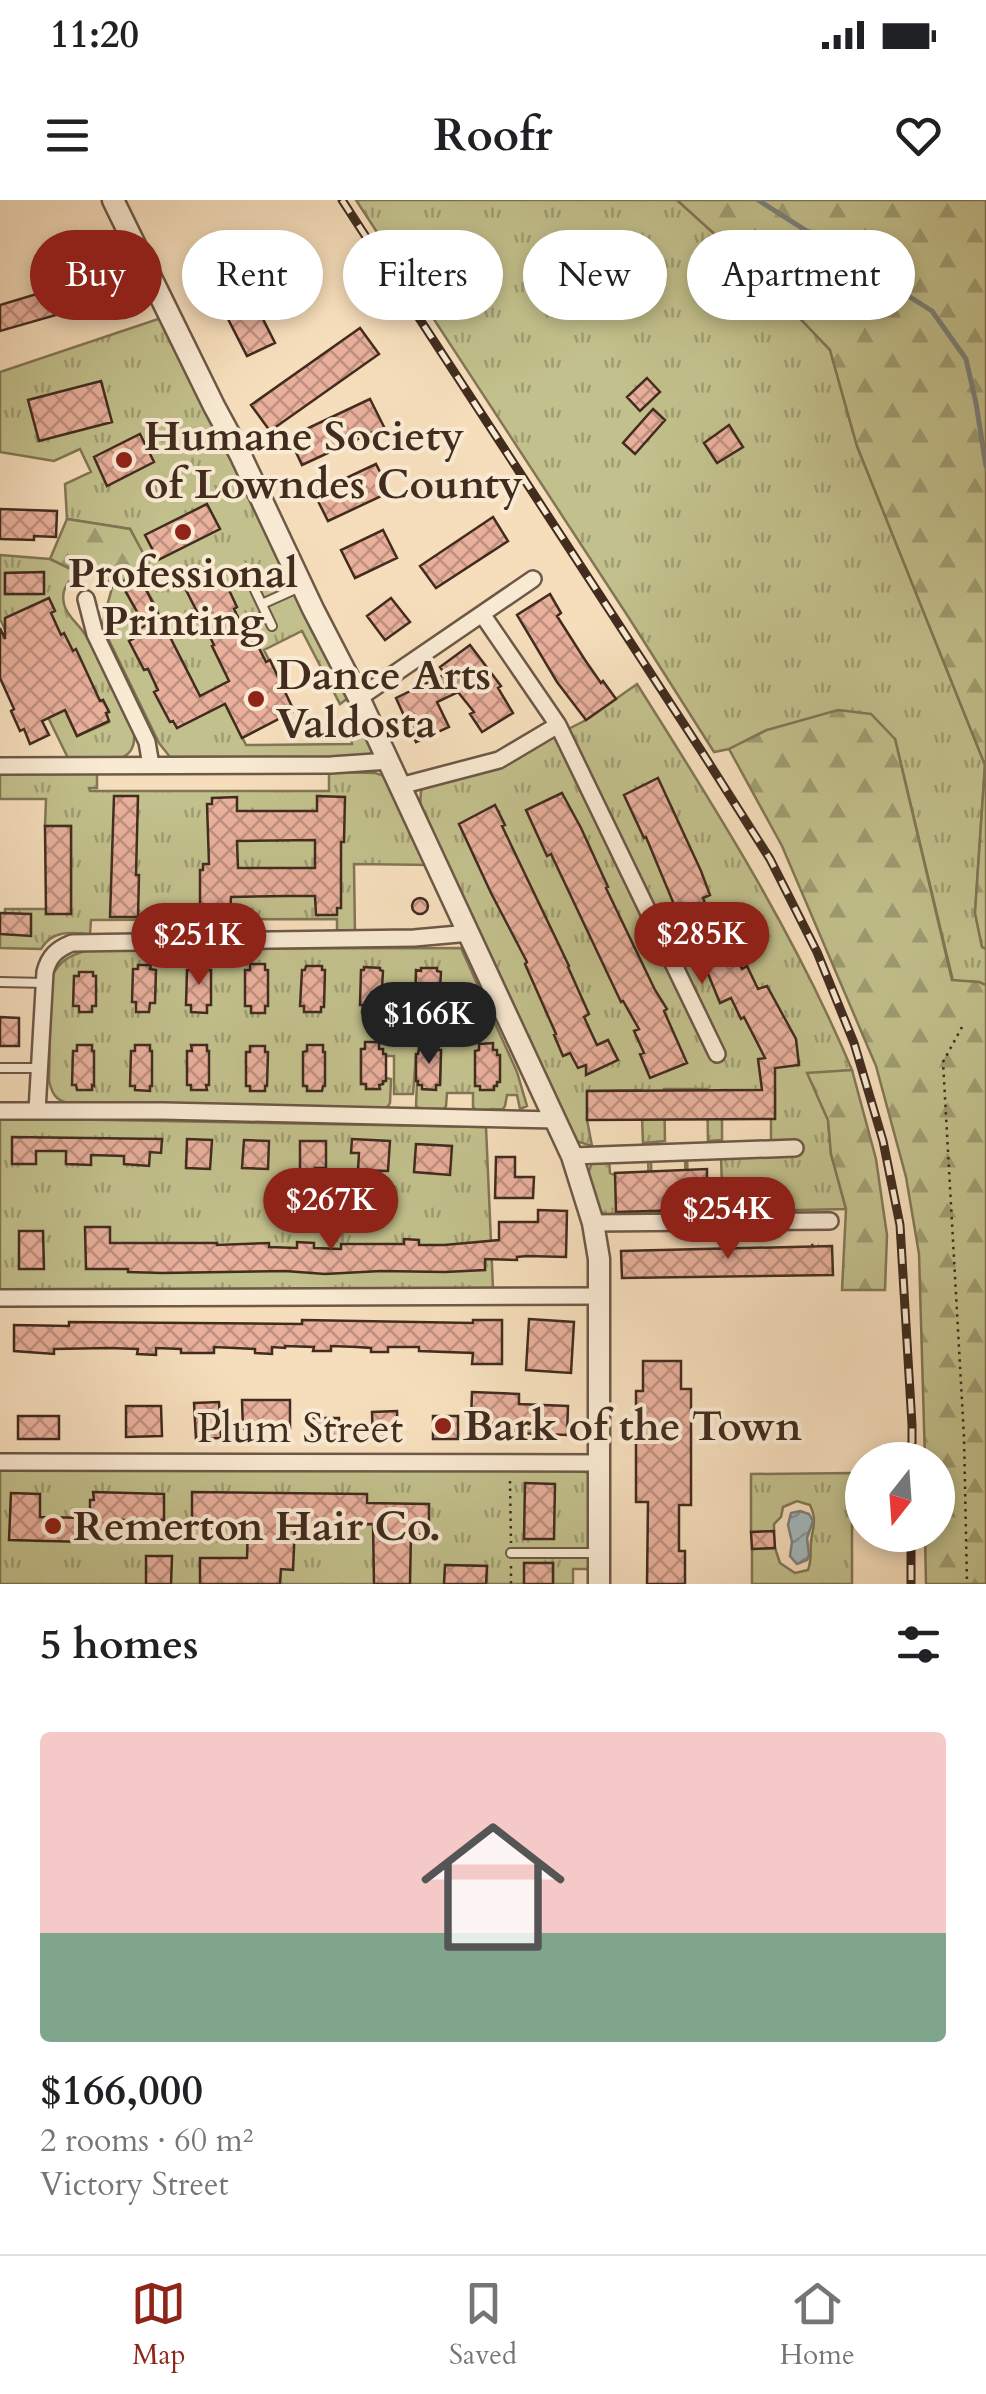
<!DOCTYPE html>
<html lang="en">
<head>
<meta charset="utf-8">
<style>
	body { margin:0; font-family:Cardo,serif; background:#f6f6f6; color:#202124; height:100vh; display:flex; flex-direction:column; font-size:38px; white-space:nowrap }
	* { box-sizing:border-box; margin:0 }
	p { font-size:32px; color:#757577 }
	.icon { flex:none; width:55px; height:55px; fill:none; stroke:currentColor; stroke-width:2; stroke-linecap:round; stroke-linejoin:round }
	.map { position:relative; height:1384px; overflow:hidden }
	.details { display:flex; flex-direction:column; background:#fff; flex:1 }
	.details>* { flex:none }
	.hud { position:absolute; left:30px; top:30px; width:928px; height:90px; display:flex; gap:20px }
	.needle { width:65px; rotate:197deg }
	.tools { position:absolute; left:845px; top:1242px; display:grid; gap:20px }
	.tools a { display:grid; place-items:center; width:110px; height:110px; border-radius:50%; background:#fff; box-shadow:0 5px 15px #0003; font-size:50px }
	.price { position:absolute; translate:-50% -85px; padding:0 22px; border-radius:35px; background:#8f2418; color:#fff; font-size:32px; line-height:65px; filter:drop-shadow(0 2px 5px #0008) }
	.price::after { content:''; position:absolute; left:50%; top:60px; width:30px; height:22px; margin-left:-15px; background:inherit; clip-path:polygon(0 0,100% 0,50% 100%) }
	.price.active { background:#222; color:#fff }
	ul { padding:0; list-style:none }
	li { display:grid; align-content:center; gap:20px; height:530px; padding:0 40px }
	li span { display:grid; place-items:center; height:310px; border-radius:10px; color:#555 }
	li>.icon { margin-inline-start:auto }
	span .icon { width:180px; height:180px; fill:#fffc; stroke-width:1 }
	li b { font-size:42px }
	h2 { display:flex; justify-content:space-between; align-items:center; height:120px; padding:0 40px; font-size:42px }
	.chip { padding:0 35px; border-radius:45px; background:#fff; box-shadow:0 5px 15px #0003; font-size:35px; line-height:90px }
	.chip.active { background:#8f2418; color:#fff }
	.status { display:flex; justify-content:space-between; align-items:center; height:70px; padding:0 50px; background:#fff; direction:ltr }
	.status svg { height:28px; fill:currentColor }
	header { display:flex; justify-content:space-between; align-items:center; height:130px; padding:0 40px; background:#fff; font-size:45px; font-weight:700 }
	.tabs { display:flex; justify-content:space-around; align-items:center; height:140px; border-top:2px solid #e0e0e0; background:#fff; font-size:28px; color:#757577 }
	.tabs a { display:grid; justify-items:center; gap:5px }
	.tabs .active { color:#8f2418 }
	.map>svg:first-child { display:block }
	.grass { fill:url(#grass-tufts); stroke:#827655; stroke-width:2.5; fill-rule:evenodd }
	.forest { fill:url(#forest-firs); stroke:#827655; stroke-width:2.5 }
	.water { fill:url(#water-waves); stroke:#7c817d; stroke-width:2.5 }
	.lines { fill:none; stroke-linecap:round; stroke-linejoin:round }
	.stream { stroke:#7c817d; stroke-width:5 }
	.building { fill:url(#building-cross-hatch); stroke:#412c1e; stroke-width:2.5; fill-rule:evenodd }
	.service-casing { stroke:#6e5846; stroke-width:12 }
	.minor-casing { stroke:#6e5846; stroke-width:20 }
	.tertiary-casing { stroke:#6e5846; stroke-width:25 }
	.path { stroke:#412c1e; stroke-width:2.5; stroke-dasharray:2.5 5; stroke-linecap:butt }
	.service { stroke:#f9ead3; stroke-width:8 }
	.minor { stroke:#f9ead3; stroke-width:15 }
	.tertiary { stroke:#f9ead3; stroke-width:20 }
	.rail-casing { stroke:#412c1e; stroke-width:9 }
	.rail { stroke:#f9ead3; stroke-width:5; stroke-dasharray:15; stroke-linecap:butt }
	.poi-dot { fill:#8f2418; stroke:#f9ead3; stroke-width:4 }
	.labels { text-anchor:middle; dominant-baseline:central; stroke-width:8; stroke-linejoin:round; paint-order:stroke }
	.poi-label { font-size:42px; font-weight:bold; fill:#412c1e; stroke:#f9ead3; text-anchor:start }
	.street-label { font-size:42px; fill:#412c1e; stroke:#f9ead3 }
</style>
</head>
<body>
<div class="status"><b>11:20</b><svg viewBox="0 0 49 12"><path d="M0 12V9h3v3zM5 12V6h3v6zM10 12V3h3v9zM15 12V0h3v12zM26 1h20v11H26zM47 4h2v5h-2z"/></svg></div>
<header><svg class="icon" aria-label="menu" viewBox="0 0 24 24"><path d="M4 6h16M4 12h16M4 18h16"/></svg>Roofr<svg class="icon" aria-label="heart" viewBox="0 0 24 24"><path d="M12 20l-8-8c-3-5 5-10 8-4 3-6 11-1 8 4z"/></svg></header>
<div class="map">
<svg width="986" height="1384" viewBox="0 0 986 1384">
	<defs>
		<pattern id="grass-tufts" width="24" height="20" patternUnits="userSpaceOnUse" patternTransform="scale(2.5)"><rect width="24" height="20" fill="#c2c08c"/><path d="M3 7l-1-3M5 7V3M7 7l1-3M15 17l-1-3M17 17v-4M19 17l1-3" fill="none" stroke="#9f9c72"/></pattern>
		<pattern id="forest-firs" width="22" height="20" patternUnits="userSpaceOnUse" patternTransform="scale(2.5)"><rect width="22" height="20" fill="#c2c08c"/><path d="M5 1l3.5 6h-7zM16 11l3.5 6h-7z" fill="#9f9c72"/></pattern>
		<pattern id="water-waves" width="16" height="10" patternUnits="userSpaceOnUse" patternTransform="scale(2.5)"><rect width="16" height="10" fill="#a3b9bd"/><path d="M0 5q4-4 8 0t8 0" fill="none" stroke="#869799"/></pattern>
		<pattern id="building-cross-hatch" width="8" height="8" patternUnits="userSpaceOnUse" patternTransform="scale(2.5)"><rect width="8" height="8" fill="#e9b09c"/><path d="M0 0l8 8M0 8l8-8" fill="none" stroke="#be8f7f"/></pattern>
	</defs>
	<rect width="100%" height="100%" fill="#f6debc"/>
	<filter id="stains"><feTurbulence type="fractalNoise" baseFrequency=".002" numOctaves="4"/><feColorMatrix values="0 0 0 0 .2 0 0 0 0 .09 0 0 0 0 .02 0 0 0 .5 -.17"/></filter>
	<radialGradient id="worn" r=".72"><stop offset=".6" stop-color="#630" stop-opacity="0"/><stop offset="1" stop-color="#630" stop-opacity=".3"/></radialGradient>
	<!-- grass -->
	<path class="grass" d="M356 0H677L751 67 830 150 857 246 985 565 975 713 982 746 986 749V785L979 782 953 781 895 539 767 530 729 549 714 552 629 418Z
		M164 117 348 498 340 504 302 431 264 450 269 460 218 487 246 545 352 544 350 520 356 518 362 521 373 551 368 557H170L159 543 103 428C103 413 110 400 112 386L149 366 130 329 67 319 65 284 91 272 80 249 54 261 0 252V172ZM138 375 158 410 147 416 139 415 121 384Z
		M0 355 50 359 69 368 82 362 88 371C72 374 60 387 64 404 67 417 80 425 86 436 104 468 118 502 134 534 135 545 131 554 121 558H68L0 419ZM43 372 44 386 39 387 38 394H5V373ZM103 500 109 511 106 513 109 522 77 536 68 517Z
		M637 484C716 609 795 734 852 870L808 874 828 920 831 954 846 1009 606 1014 600 1012 588 975 592 962 609 958 610 973 649 988 648 957H651L652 1011 686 988 685 957H687L689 1009H718V988L722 987 721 956 800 955 799 942 771 941V919L775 918V890H722V940L708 941 707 889H664L665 941 643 943 641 890 587 891V920L592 946 576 941 420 606 421 591 427 583 519 554 586 520Z
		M329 572 375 573 385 576 432 665 354 664 355 733H337V719L91 720 90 734C70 732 52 730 41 749L0 748V734L4 733 5 709H46V714L71 713V626H45L46 599H0V573H97V588H89L90 591H329Z
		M461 748 517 872 527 906 520 909 517 895H507L505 906 503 909 476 910 473 907V893H447L446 906 444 909H420L416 906 417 881 422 885 423 889H435L436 885 440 884 441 851 436 850V843H423L422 849H419L418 854 416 855 413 894H394V856H383V850L379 849V842L361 850V884H366V889H379V885L383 884 386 878 391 879 390 903 387 908 68 903C55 900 52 893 49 881L51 778C60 759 71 755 91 749Z
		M0 918 486 927 493 1088 0 1090Z
		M0 1269 579 1270 586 1272 590 1276 594 1369H573V1384H553V1363H525L524 1384H487V1366L446 1365 444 1384H0Z
		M852 1273V1384H752V1349L775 1348 780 1363 795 1373 808 1370C812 1359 810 1353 811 1342 813 1326 817 1320 810 1305L797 1301 783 1307 781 1317 774 1324V1331L751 1332V1274Z"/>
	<!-- forest -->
	<path class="forest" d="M677 0H986V749L982 747 975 713 985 565 857 246 830 150 751 67Z
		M67 319 130 329 150 366 112 386 103 375 88 371 82 362 69 368 50 359Z
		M838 510 871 514 895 539 952 780 979 782 986 785V1384H926L925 1335H938V1260H925L919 1054 906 977 876 866 782 646 729 549 767 530Z
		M852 870 876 959 887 1035 885 1090H842L846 1009 831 954 828 920 807 873Z"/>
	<!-- water -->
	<path class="water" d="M800 1311 809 1314 813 1321 807 1338 809 1355 807 1360 797 1364 790 1356 792 1342 788 1325 791 1313Z"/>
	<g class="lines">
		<!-- stream -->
		<path class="stream" d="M758 0 932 111 966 159 976 203 986 266"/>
	</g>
	<!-- building -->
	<path class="building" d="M83 80 91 105 0 131V105Z
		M254 101 275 143 247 156 226 115Z
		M360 128 379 154 270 231 251 205Z
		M647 178 660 192 640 211 627 197Z
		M101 181 112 222 39 241 28 200Z
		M370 199 384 227 302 265 289 237Z
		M653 209 665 220 635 254 623 243Z
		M729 225 743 247 717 263 704 243Z
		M140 234 154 262 107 286 94 257Z
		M376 264 390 292 328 321 314 293Z
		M207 304 220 329 158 360 145 335Z
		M0 309 57 311 56 337 34 336V340L0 339Z
		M493 317 508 341 436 388 420 366Z
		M383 330 397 358 355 378 341 350Z
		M44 372V394H5V373Z
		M221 373 237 407 234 409 250 442 255 440 266 462 270 460 294 511 242 538 225 504 177 528 173 521 170 522 154 492 158 490 148 469 144 470 129 441 133 439 130 433 145 426 121 383 138 374 200 496 229 481 212 446 214 445 186 390Z
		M550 394 561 413 557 416 585 460 601 483 603 481 616 499 586 520 557 482 517 415Z
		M49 398 55 411 51 413 61 435 64 433 73 451 76 449 100 501 103 500 109 512 106 513 109 521 77 536 65 510 42 521 49 535 30 544 24 529 20 531 11 511 14 509 0 478V428L5 439V418Z
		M391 398 410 422 385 440 367 416Z
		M470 445 501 486 498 488 513 513 482 532 470 514 474 512 458 492 437 502 449 527 416 542 396 498 445 474 440 467Z
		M658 578 701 671 710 695 703 698 713 724 719 721 742 769 747 766 758 789 767 786 796 839 799 865 775 868V919L587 920V891L762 890 758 859 765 858 744 817 741 819 731 798 720 803 702 759 688 730 685 731 646 637 644 638 624 595Z
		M562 593 581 628 608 687 606 688 655 790 667 809 664 811 687 863 650 878 640 854 644 853 634 831 639 829 623 801 621 802 551 654 547 656 526 610Z
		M114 596H138L136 675H139L138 717H110Z
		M317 596 345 597 344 642H341V708H337V715H316L315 696H287L231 697 230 715H200V670H203V664H209L207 604H212V598L237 597V611H317ZM315 640V668H238L237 641Z
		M495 605 505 625 502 626 569 766 568 767 589 814 584 817 597 845 608 840 618 860 586 875V865L578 868 570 853 563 856 554 835 556 834 525 764 527 762 491 693 459 624Z
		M45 626H71V714H46Z
		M412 706a8 8 0 1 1 16 0a8 8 0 1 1-16 0Z
		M0 713 31 714V736L0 734Z
		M192 764H208V770H211V805H207V813L191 812V805H186L187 770H192Z
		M250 764H265V770H268V806H265V813H251V806H245V770H250Z
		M138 765H151L150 769 156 770 155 803H150L149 812H136V802H132L133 769H138Z
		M306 766H322V770H325L324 807H321V812H304V806H300L302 770H305Z
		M364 767 380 768V770L383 771 381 806H378V813L362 812 363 805H360L361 770H364Z
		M421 768H437V771L441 772 439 805H436V812L420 811V804H415L416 770 421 771Z
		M79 772H93V776H96V806H92V812H79V806H73L74 776H79Z
		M0 817 19 818V846H0Z
		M365 842H379V849H383V854H386V881H383V884L379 885 380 889H366V884H361V849H365Z
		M423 843H436V850H441L440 885H436V890L422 889V885H418V881H416V854H418L419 849H422Z
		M493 843V850H497V855H500V882H497V886H494V890H480V886H475V851L479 850V844Z
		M77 845H92V851H94V886L92 885V890H77L76 885H72L73 851H77Z
		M135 845H150V851H152V886H150V891L135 890V886H130L131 851H135Z
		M191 845H207V851H209V885H206L207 890H191V885H187V851H192Z
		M307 845H323V852H325V886H323L322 891H307V886H303V852L307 851Z
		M250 846H265V852H268L267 886H265V891H250V886H246V852H250Z
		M12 937 162 939 161 953 150 952 149 966 124 964V956L91 955V965L66 964V951H36V964H12Z
		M187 939 212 940 210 969 186 968Z
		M352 939 390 941 388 971 358 970 359 953H351Z
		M244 940 269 941 268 969 242 968Z
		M300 941H326V968H315V981L300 980Z
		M416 944 452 946 450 975 414 972Z
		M496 957H515V977H534L533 998H495Z
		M707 969V987L718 988 719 1009 616 1012 615 973Z
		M538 1010 567 1011 566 1057 527 1056 517 1057V1060L485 1059V1070L445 1072 381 1071 325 1074 285 1071 162 1073 128 1072V1069H86L85 1027H110V1043H217V1045L269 1043V1047L297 1048V1042L314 1043V1048L341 1049V1044H404V1039L419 1040V1045H444L499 1040V1022H538Z
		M19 1031H43L44 1069H19Z
		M832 1046 833 1075 622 1078 621 1051Z
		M529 1119 574 1122 571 1173 526 1170Z
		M302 1120 473 1123V1120H502V1164H472L473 1153 419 1151V1147H388V1152H371V1148L357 1147 331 1146V1151H313L314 1147 285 1146V1148L272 1147V1154L255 1153V1149L214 1147V1153H181V1149L156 1148V1155L137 1154 138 1149 109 1148 54 1149V1154L14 1151V1125L69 1126V1122L302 1124Z
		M643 1161H681V1189H691V1305H679V1351H685V1384H647L648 1302H636V1191H643Z
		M472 1192 519 1194V1204L568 1206 567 1235 515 1233V1224L471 1222Z
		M242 1200H290V1228L243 1229Z
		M219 1202 221 1238 196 1239 194 1203Z
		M126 1206H161L162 1236 126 1237Z
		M397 1211 398 1240H373L372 1212Z
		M18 1216H59V1239H18Z
		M433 1216H458V1239H433Z
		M312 1218H339V1238H312Z
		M525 1283 555 1284 554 1339H524Z
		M93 1292 164 1294V1320H118V1338H86V1342L9 1340 11 1293 40 1294V1317L90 1318V1300H94Z
		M192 1292 367 1294V1303L429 1304V1335L411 1334 410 1384H374L373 1324 295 1325 293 1370 281 1369 280 1384H200V1358H247L248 1323 220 1322V1328H192Z
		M774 1331 775 1348 752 1349 751 1332Z
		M146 1356H172L171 1384H146Z
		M524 1363H553V1384H524Z
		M445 1365 487 1366 486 1384H444Z"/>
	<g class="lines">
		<!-- service casing -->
		<g class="service-casing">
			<path id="service" d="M247 373 272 426
				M262 404 302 386
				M0 782 45 783
				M0 868H39
				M511 1353H596"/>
		</g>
		<!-- minor casing -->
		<g class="minor-casing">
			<path id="minor" d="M86 399 95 434 147 542 151 565
				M482 414 558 525 717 854
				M359 498 533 379
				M0 566 331 565 389 561
				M400 586 499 560 558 525
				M0 911H163L557 920
				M37 911 45 772C49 756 57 749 72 743L414 738 470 733
				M572 956 795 948
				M593 1023 830 1021
				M0 1098 599 1096
				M0 1262 599 1263"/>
		</g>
		<!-- tertiary casing -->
		<g class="tertiary-casing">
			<path id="tertiary" d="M113 0 214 206 240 254 313 409 359 498 572 956 593 1023 599 1059V1384"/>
		</g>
		<!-- path -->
		<path class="path" d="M962 827 943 862 964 1237 967 1384
			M811 1045H819
			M510 1281 511 1343
			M511 1366V1384"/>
		<!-- service -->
		<use href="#service" class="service"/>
		<!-- minor -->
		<use href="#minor" class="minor"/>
		<!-- tertiary -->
		<use href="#tertiary" class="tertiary"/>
		<!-- rail casing -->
		<g class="rail-casing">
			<path id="rail" d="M342 0 702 552 770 659 817 752 854 843 883 941 900 1025 912 1225V1260
				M911 1335V1384"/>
		</g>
		<!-- rail -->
		<use href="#rail" class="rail"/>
	</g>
	<!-- markers -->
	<g class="poi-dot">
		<circle cx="124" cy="260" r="10"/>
		<circle cx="183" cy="332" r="10"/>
		<circle cx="256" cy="499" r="10"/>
		<circle cx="443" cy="1226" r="10"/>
		<circle cx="53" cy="1326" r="10"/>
	</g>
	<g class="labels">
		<!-- poi labels -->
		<g class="poi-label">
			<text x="144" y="236">Humane Society<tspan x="144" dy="48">of Lowndes County</tspan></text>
			<text x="183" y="373" text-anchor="middle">Professional<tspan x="183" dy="48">Printing</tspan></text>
			<text x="276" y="475">Dance Arts<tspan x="276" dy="48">Valdosta</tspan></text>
			<text x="463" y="1226">Bark of the Town</text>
			<text x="73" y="1326">Remerton Hair Co.</text>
		</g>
		<!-- street labels -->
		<g class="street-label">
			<text x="300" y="1228">Plum Street</text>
		</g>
	</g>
	<rect width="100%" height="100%" filter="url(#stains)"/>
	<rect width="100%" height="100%" fill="url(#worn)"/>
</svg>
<div class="tools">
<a><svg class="needle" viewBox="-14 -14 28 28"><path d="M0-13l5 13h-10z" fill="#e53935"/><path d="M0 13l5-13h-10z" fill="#757577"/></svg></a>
</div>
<b class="price" style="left:702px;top:787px">$285K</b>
<b class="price" style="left:199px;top:788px">$251K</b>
<b class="price active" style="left:429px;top:867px">$166K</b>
<b class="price" style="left:331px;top:1053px">$267K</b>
<b class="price" style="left:728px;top:1062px">$254K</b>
<div class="hud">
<a class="chip active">Buy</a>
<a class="chip">Rent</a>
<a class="chip">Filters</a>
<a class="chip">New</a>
<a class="chip">Apartment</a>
</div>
</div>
<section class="details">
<h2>5 homes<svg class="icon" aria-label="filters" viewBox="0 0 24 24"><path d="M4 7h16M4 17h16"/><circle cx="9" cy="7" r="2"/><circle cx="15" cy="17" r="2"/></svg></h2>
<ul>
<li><span style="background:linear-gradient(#f6c9c9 65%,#7fa58c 0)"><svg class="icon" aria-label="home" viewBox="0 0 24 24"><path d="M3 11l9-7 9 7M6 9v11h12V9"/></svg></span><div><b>$166,000</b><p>2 rooms · 60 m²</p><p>Victory Street</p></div></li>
</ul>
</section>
<nav class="tabs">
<a class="active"><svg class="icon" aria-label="map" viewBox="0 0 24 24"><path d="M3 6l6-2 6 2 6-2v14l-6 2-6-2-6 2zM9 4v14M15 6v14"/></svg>Map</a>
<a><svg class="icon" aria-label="saved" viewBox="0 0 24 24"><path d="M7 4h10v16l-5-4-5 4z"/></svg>Saved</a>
<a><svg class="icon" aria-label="home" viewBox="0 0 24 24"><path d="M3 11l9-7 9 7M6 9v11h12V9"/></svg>Home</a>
</nav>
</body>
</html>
